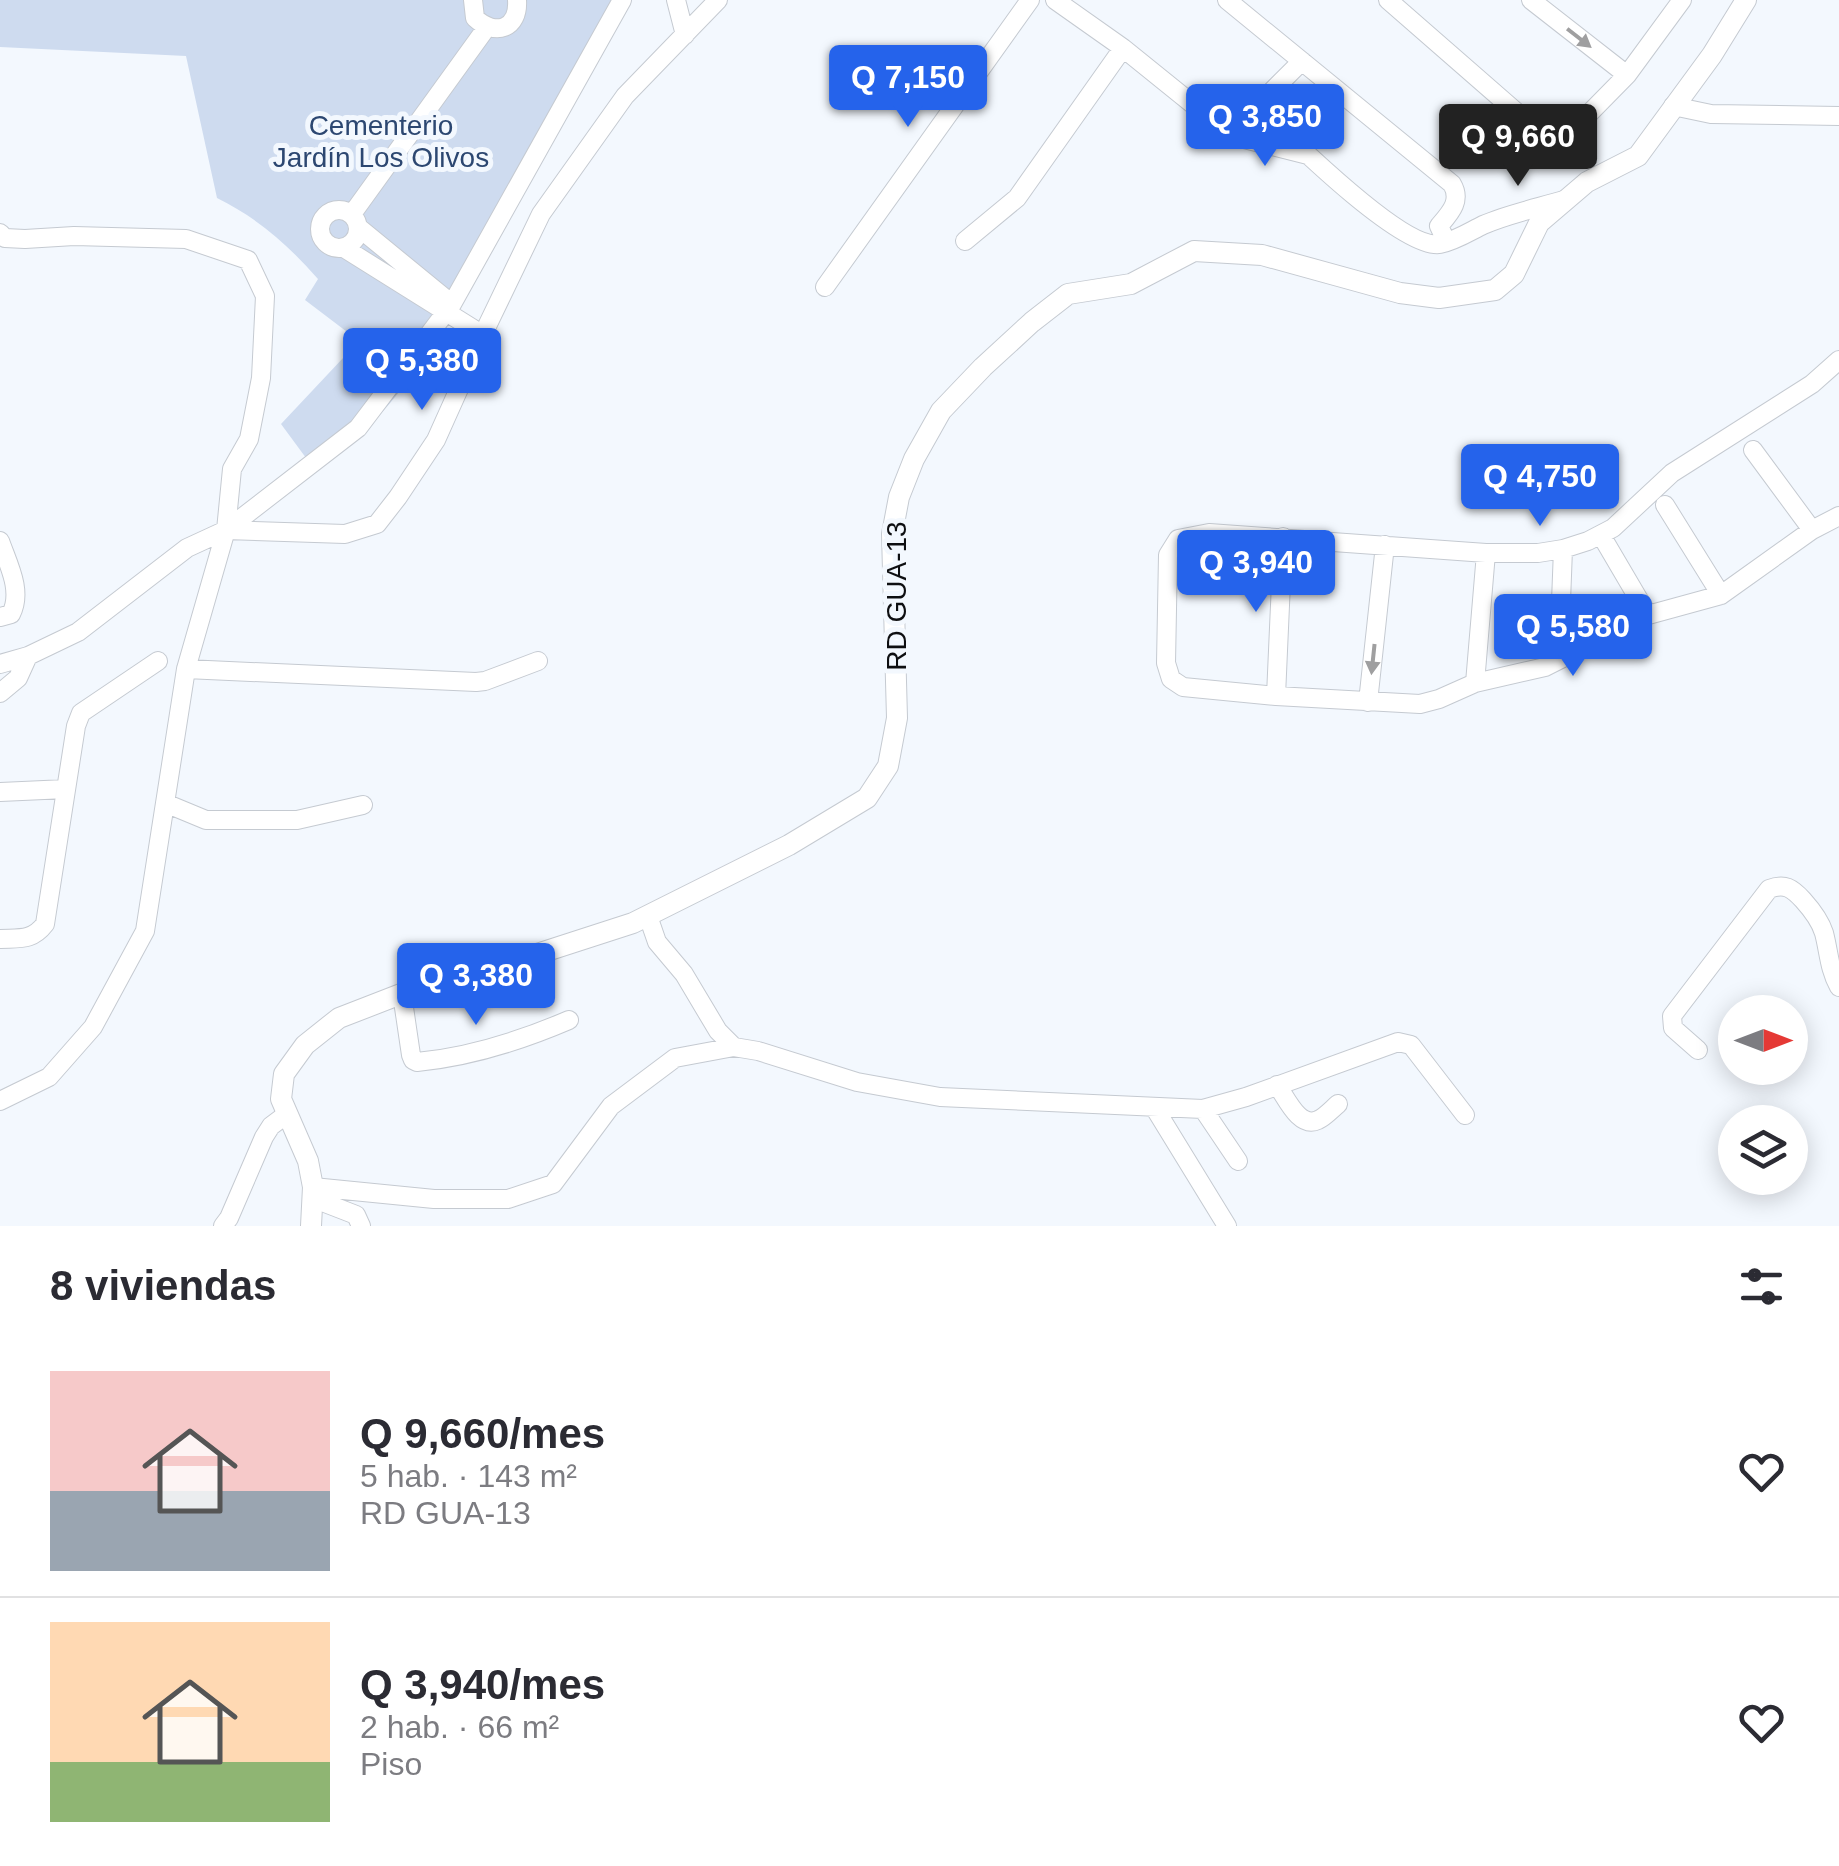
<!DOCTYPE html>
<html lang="es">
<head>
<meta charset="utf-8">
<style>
	body { margin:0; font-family:Helvetica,sans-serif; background:#f2f2f3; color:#2b2b33; height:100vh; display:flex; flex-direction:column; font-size:38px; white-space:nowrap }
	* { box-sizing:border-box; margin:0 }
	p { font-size:32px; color:#7c7c81 }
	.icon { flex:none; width:55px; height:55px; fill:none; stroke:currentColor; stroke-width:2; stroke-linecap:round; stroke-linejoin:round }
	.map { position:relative; height:1226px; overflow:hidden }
	.details { display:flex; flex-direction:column; background:#fff; flex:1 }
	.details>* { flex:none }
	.needle { width:65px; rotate:90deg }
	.controls { position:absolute; left:1718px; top:995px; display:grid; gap:20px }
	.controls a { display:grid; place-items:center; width:90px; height:90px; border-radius:50%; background:#fff; box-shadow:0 5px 25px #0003; font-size:50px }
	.price { position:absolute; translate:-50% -85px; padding:0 22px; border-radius:10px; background:#2563eb; color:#fff; font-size:32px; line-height:65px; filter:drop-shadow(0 2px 5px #0008) }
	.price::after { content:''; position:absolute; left:50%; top:60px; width:30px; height:22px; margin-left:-15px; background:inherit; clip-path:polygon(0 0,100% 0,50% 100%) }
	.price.current { background:#222; color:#fff }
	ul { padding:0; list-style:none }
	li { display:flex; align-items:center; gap:30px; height:250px; padding:0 50px }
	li+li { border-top:2px solid #e1e1e2 }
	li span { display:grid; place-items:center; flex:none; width:280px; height:200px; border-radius:0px; color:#555 }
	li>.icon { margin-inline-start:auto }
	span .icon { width:120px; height:120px; fill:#fffc; stroke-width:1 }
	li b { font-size:42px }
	h2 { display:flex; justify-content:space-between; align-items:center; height:120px; padding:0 50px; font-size:42px }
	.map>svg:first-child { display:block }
	.green { fill:#cedbef }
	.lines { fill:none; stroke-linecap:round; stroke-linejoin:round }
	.minor-casing { stroke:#c5cad1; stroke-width:20 }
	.major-casing { stroke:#c5cad1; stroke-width:22 }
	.minor { stroke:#fff; stroke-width:18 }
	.major { stroke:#fff; stroke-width:20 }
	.oneway { fill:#9f9fa0 }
	.labels { text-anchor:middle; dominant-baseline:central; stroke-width:10; stroke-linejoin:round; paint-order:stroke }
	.park-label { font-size:28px; fill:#2c4771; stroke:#f3f8fe }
	.street-label { font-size:28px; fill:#0e0f11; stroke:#f3f8fe }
</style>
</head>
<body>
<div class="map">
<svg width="1839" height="1226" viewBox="0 0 1839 1226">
	<rect width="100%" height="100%" fill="#f3f8fe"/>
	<!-- green -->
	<path class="green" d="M0 0H622L442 330C414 372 388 415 345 445 334 452 321 456 309 462L281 424 359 341 305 300 318 279C287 244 259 219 217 198L186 56 0 47Z"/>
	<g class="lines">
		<!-- minor casing -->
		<g class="minor-casing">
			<path id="minor" d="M473 0 475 18C495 37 519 29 517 0
				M676 0 685 35
				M1055 0 1123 48 1232 136 1308 155
				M1227 0 1452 184C1462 201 1450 213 1439 226L1446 241
				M1388 0 1545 137 1554 140 1566 137 1627 75 1682 0
				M1531 0 1627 75
				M1257 106C1286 134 1403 251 1440 244 1455 241 1469 232 1483 225 1508 214 1537 208 1564 200
				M1673 106 1711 114 1839 116
				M1232 136 1257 106 1302 61
				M320 229a19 19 0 1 1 38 0a19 19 0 1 1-38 0Z
				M352 214 487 27
				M358 227 452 304
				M0 233 5 238 25 239 74 236 186 239 248 260 265 296 261 378 249 439 232 469 226 530 186 669 145 931 93 1027 49 1077 0 1101
				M965 241 1017 198 1123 48
				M344 248 483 335
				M825 287 1030 0
				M1839 360 1812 384 1672 473 1613 528 1588 541 1563 549 1538 553H1486L1209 533 1178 539 1168 555 1166 663 1171 679 1183 687 1276 696 1420 704 1439 699 1475 683 1545 667 1648 615 1721 595 1812 530 1839 516
				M1753 450 1812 530
				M1665 505 1721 595
				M226 530 358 428 452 304 622 0
				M1601 535 1648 615
				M0 541C8 564 23 591 11 614L0 617
				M1563 549 1560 628 1567 655
				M0 664 28 656 78 632 187 548 226 530 345 534 377 524 398 497 436 440 488 324 541 214 625 96 718 0
				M186 669 476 682 485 681 538 661
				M1475 683 1486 553
				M0 693 18 678 28 656
				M1276 696 1283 537
				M1368 702 1385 545
				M0 792 66 789
				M165 803 206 820H297L363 805
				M648 916 657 942 684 974 718 1031 734 1047 758 1051 857 1082 940 1097 1203 1109 1246 1097 1398 1042 1411 1045 1465 1115
				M0 939C20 938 32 941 45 924L76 726 81 713 158 661
				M402 994 411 1055 413 1060 417 1062C471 1057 520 1041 569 1020
				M1698 1050 1673 1028 1672 1016 1769 889C1785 883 1792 888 1803 900 1812 910 1820 920 1824 933 1829 952 1829 969 1839 987
				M1277 1085C1286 1097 1299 1129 1318 1120 1325 1117 1332 1109 1338 1104
				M1154 1107 1227 1226
				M1203 1109 1238 1161
				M313 1187 434 1199H508L553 1184 611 1106 675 1058 734 1047
				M312 1198 356 1215 361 1226
				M223 1226 229 1218 264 1137 271 1126 287 1114"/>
		</g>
		<!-- major casing -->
		<g class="major-casing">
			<path id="major" d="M311 1226 313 1187 308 1161 281 1099 284 1074 305 1045 339 1018 406 992 531 956 633 923 789 845 867 798 888 766 897 718 892 534 899 497 914 459 941 411 983 367 1032 322 1068 294 1131 284 1194 251 1262 255 1400 293 1439 298 1495 290 1514 274 1539 223 1587 182 1638 156 1712 55 1746 0"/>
		</g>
		<!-- minor -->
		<use href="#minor" class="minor"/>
		<!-- major -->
		<use href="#major" class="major"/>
	</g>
	<!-- one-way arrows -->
	<defs><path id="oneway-solid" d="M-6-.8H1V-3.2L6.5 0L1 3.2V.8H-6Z" transform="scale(2.5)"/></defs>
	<g class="oneway">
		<use href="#oneway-solid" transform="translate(1579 38) rotate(38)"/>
		<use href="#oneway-solid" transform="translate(1373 659) rotate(96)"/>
	</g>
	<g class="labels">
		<!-- park labels -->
		<g class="park-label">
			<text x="381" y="125">Cementerio<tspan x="381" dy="32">Jardín Los Olivos</tspan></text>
		</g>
		<!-- street labels -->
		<g class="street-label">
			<text transform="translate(896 596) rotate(-90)">RD GUA-13</text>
		</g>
	</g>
</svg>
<div class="controls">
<a><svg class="needle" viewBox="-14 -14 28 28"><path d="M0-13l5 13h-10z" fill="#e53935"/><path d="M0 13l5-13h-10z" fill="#7c7c81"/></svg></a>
<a><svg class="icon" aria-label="layers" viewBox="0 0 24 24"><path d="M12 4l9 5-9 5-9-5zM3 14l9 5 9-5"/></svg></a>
</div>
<b class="price" style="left:908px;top:130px">Q 7,150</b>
<b class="price" style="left:1265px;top:169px">Q 3,850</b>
<b class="price current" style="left:1518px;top:189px">Q 9,660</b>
<b class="price" style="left:422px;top:413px">Q 5,380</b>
<b class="price" style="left:1540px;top:529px">Q 4,750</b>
<b class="price" style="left:1256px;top:615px">Q 3,940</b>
<b class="price" style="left:1573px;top:679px">Q 5,580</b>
<b class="price" style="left:476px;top:1028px">Q 3,380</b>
</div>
<section class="details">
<h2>8 viviendas<svg class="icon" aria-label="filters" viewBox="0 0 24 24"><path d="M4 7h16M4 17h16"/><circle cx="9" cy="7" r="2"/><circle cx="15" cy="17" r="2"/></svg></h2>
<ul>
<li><span style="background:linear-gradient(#f6c9c9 60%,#9aa5b1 0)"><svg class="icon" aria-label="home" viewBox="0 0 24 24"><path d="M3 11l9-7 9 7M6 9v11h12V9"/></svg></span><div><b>Q 9,660/mes</b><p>5 hab. · 143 m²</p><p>RD GUA-13</p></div><svg class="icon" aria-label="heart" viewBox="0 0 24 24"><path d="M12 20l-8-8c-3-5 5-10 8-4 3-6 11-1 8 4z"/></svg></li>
<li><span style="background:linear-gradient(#ffd9b3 70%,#8fb573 0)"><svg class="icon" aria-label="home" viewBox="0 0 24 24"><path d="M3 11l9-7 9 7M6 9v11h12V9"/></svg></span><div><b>Q 3,940/mes</b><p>2 hab. · 66 m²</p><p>Piso</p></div><svg class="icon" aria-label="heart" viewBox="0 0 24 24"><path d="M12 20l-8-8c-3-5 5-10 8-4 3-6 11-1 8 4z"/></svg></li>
</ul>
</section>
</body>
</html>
